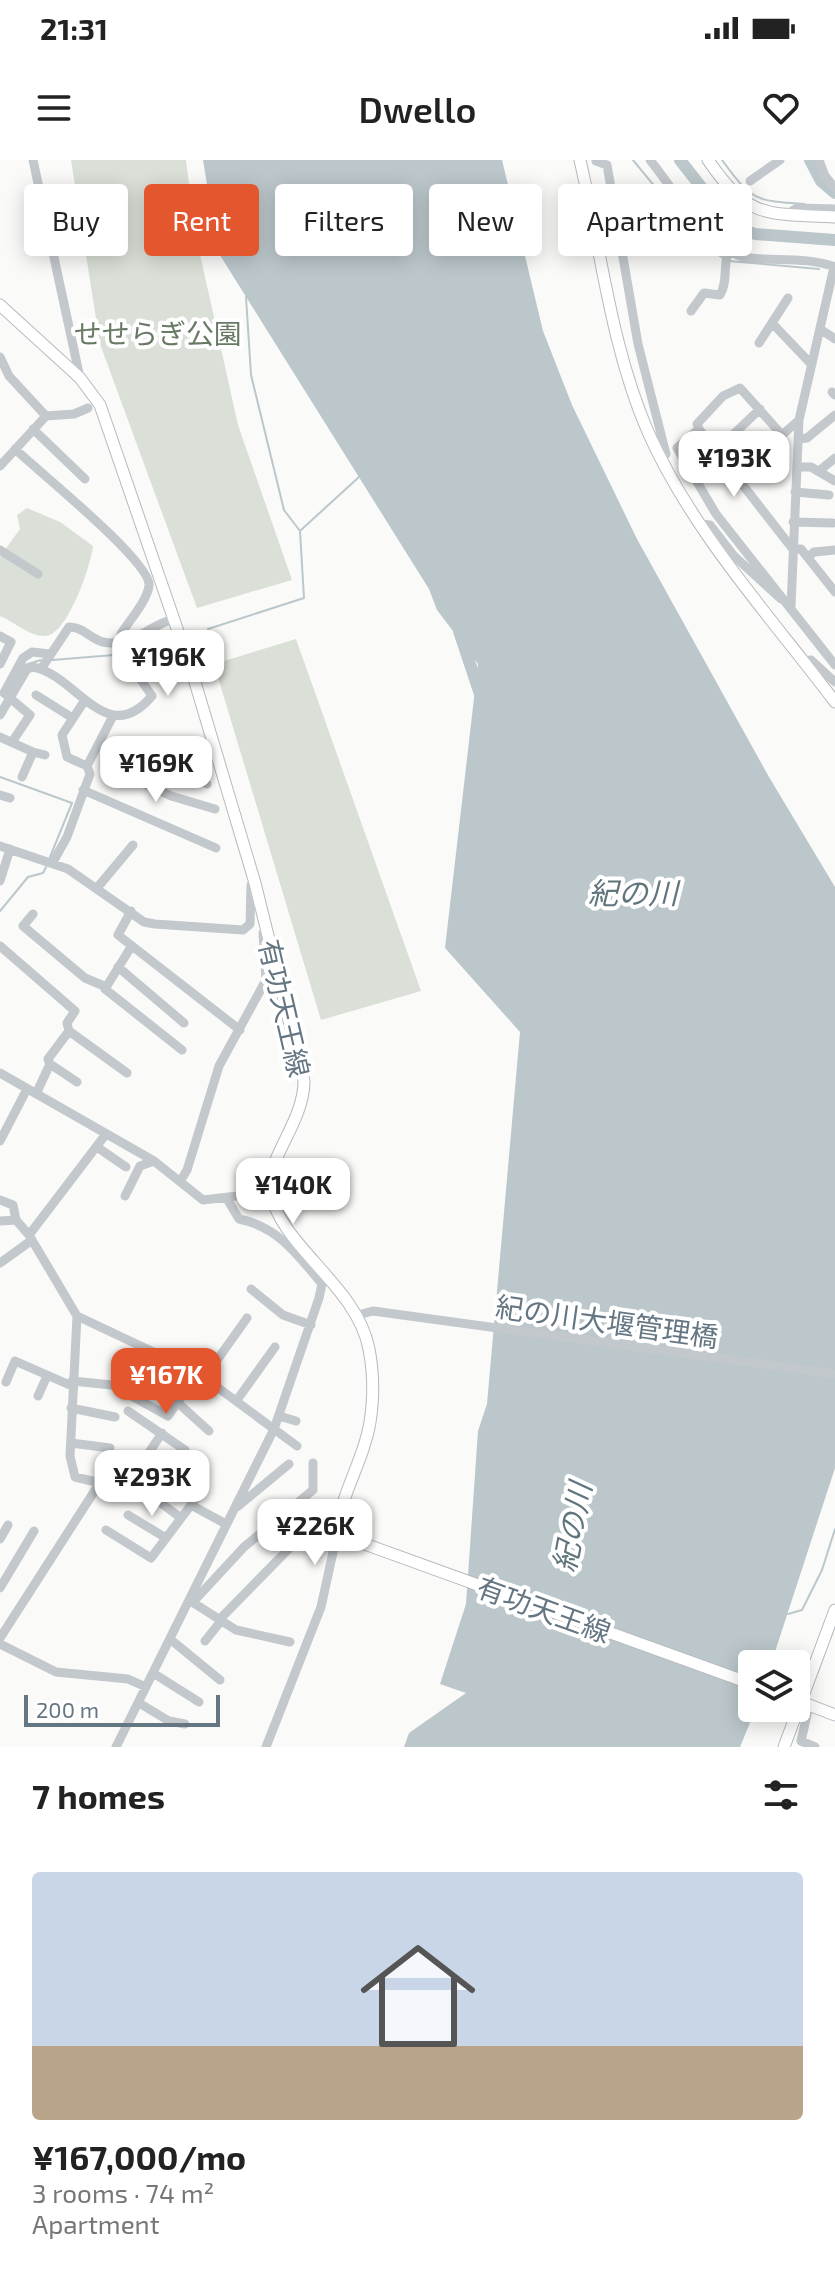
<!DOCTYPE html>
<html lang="en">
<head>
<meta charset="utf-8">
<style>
	body { margin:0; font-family:"Exo 2","Noto Sans JP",sans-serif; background:#f6f6f6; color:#222; height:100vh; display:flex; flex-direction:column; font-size:30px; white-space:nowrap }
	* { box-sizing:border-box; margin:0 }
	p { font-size:26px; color:#767676 }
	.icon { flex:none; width:44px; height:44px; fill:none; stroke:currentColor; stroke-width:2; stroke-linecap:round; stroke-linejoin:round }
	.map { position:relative; height:1587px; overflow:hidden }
	.details { display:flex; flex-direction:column; background:#fff; flex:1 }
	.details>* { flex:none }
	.banner { position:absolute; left:24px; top:24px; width:788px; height:72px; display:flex; gap:16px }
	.controls { position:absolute; left:738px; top:1490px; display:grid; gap:16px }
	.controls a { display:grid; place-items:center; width:72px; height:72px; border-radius:8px; background:#fff; box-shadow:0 4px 20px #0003; font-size:40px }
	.scale { position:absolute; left:24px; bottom:20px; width:196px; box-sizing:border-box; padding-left:8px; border:4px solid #657683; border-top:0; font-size:22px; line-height:28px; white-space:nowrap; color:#657683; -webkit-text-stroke:6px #fff; paint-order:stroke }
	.price { position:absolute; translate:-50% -68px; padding:0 18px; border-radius:16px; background:#fff; color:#222; font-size:26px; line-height:52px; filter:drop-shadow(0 2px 4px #0008) }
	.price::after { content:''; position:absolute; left:50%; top:48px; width:24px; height:18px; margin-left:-12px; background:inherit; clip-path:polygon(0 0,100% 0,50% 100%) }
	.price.selected { background:#e4572e; color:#fff }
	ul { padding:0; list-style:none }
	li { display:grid; align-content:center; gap:16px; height:424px; padding:0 32px }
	li span { display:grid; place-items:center; height:248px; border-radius:8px; color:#555 }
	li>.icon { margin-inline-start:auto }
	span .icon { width:144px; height:144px; fill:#fffc; stroke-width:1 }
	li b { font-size:34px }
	h2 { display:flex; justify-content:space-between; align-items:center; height:96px; padding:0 32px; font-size:34px }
	.chip { padding:0 28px; border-radius:8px; background:#fff; box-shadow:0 4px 20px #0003; font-size:28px; line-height:72px }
	.chip.selected { background:#e4572e; color:#fff }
	.status { display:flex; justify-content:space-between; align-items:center; height:56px; padding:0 40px; background:#fff; direction:ltr }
	.status svg { height:22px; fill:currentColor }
	header { display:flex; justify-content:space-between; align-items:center; height:104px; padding:0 32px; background:#fff; font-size:36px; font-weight:600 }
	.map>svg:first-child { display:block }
	.green { fill:#dadfd7 }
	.water { fill:#bbc7cb }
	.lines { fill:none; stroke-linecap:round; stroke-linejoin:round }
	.stream { stroke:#bbc7cb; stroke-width:2 }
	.river { stroke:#bbc7cb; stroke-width:12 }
	.major-casing { stroke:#b5babe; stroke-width:13 }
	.minor { stroke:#c3c8cc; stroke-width:9 }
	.major { stroke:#fff; stroke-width:11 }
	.labels { text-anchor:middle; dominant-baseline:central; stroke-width:8; stroke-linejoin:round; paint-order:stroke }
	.park-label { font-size:28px; fill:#687a64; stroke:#fff }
	.street-label { font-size:28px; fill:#657683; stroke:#fff }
	.water-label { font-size:30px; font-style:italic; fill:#60757c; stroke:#fff }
</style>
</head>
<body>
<div class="status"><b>21:31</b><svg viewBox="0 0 49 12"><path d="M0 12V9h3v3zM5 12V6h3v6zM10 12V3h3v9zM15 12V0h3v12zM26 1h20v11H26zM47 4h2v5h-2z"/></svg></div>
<header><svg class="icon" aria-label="menu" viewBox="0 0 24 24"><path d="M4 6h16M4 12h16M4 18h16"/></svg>Dwello<svg class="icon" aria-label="heart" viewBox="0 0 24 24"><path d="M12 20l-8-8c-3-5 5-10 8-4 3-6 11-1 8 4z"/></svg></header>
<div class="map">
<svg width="835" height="1587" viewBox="0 0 835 1587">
	<rect width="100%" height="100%" fill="#fafaf8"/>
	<!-- green -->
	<path class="green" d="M71 0H186L195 72 238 265 292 420 197 448 100 184Z
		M27 348 60 362 93 386C91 406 67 476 45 476 28 476 15 462 0 456V397L20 369 17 355Z
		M296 479 421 831 321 860 214 504Z"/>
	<!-- water -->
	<path class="water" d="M203 0H502L543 171 572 245 637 379 769 617 835 727V1308L771 1504H752V1548H756L740 1587H404L409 1573 466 1533 440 1524 466 1444 478 1271 487 1244 520 872 445 788 478 504 437 450 429 429 218 92Z"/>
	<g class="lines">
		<!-- stream -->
		<path class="stream" d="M633 0 703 85 723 98
			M722 0C752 41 755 41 805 44
			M729 101 819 109
			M301 370 359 317
			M208 469 304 438 300 371 284 350 251 215 246 137
			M52 500 114 495
			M25 505 41 500
			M0 617 72 643 50 697
			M0 751 28 717 43 713 46 707
			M788 1454 802 1450 822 1410 835 1369"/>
		<!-- river -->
		<path class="river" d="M680 0 731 65 755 74 835 80
			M810 0 821 21 835 33
			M459 471 481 537"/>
		<!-- major casing -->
		<g class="major-casing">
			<path id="major" d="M580 0C601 90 611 187 648 272 692 371 770 456 835 542
				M708 0C750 61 767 53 835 57
				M0 145 80 218 100 245 192 512 255 723 304 921C304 962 266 999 270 1030 279 1086 357 1125 369 1189 375 1220 374 1257 364 1286 355 1315 339 1343 337 1374L752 1524
				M796 1540 835 1555
				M784 1587 835 1450"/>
		</g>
		<!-- minor -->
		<path class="minor" d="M33 0 80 218
			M650 0C675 30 710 94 749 98 778 101 808 97 835 107
			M819 0 825 16 835 28
			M596 1 607 5 638 184 666 294 661 299
			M750 21 780 0
			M787 54 797 48 835 49
			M691 151 704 133 720 135C728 122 723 107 728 92
			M772 163 812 205
			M820 169 835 179
			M759 183 788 138
			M0 197 9 216 46 256
			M832 232 835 235
			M799 260 782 275 740 228 723 236 697 264 699 269 677 288 716 354 835 505
			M33 269 85 319
			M699 269 792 388 801 389 835 432
			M798 279 807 278 835 255
			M15 289C37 310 150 401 149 425 148 440 129 461 121 474V481
			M718 289 760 249
			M0 306 46 256 74 254 88 248
			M797 307H811L835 321
			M819 311 835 298
			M736 315 782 275
			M795 332 829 335
			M793 362 833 363
			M700 364 710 365 734 396 781 439
			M0 390 38 414
			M808 397 814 392 835 390
			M791 446 799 260 834 107
			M0 476 11 482 0 504
			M804 501 811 500 835 522
			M41 509 69 467C84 467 90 479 103 482 131 488 149 465 174 459
			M36 535 71 557
			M85 540 62 575 67 597 87 606
			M0 555 27 509 33 507C77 515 106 590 152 536L139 517 138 477
			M0 577 33 592 22 617
			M100 581 116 590 123 584 207 624
			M12 582 30 555 4 533 23 498 32 492 50 494
			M116 590 112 608 171 636 215 649
			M33 592 45 595
			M83 630 216 688
			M0 635 10 638
			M0 686 68 709 144 762 155 764 243 770 250 764 251 725 255 723
			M53 702 67 677 90 614 87 606 113 556
			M0 721 10 689
			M97 728 133 685
			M131 751 118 775 240 870
			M33 754 23 766 85 818 104 826
			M0 786 75 851 67 863 69 871 48 899 50 904 36 934
			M131 787 105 829 182 890
			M118 807 184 863
			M69 871 127 913
			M50 904 77 922
			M0 913 154 1001 203 1040 271 1032
			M0 981 27 929
			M97 987 126 1007
			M181 1020 187 1010 219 906 266 820 263 773
			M125 1036 140 1006 154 1001
			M0 1040 13 1045 16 1060
			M0 1061 16 1060 29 1075 77 1156 198 1213 297 1286
			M29 1075 106 974
			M0 1103 32 1080
			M251 1129 283 1155 311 1165
			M358 1155 373 1151 835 1214
			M77 1156 70 1296 75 1317 138 1332 146 1297 200 1333 191 1345 226 1364
			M131 1210 179 1238
			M205 1217 247 1158
			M72 1221 112 1225 168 1256 198 1213
			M6 1222 15 1201 72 1226
			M38 1236 47 1216
			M237 1240 275 1187
			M178 1243 209 1271
			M71 1248 115 1257
			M128 1251 185 1290
			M279 1256 296 1261
			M71 1283 110 1288
			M146 1297 162 1273
			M138 1332 153 1337 181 1358
			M237 1347 289 1304
			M128 1355 166 1378
			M106 1370 151 1398 191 1345
			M0 1379 8 1365
			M0 1428 34 1371
			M189 1440 236 1470 290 1482
			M194 1441 244 1387 313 1330V1303
			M219 1460 315 1362 317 1353 303 1338
			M0 1478 99 1324
			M170 1479 220 1520
			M205 1481 221 1461
			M0 1484 56 1512 128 1519 146 1527
			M153 1513 199 1542
			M139 1543 169 1561 185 1564
			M809 1546 801 1581 815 1587
			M116 1587 274 1269 319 1138 322 1124C297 1094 278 1067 239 1059L227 1039
			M266 1587 321 1447 337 1374"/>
		<!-- major -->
		<use href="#major" class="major"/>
	</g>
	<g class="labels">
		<!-- park labels -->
		<g class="park-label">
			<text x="158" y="173">せせらぎ公園</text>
		</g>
		<!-- street labels -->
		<g class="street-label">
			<text transform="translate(285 848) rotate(77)">有功天王線</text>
			<text transform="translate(607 1161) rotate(8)">紀の川大堰管理橋</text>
			<text transform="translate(544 1449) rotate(20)">有功天王線</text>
		</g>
		<!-- water labels -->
		<g class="water-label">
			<text x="633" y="732">紀の川</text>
			<text transform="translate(571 1367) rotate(-79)">紀の川</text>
		</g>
	</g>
</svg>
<div class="controls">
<a><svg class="icon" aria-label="layers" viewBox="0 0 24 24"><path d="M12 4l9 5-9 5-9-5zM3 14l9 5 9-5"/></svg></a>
</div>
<div class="scale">200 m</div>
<b class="price" style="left:734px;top:339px">¥193K</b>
<b class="price" style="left:168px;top:538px">¥196K</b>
<b class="price" style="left:156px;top:644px">¥169K</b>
<b class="price" style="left:293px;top:1066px">¥140K</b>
<b class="price selected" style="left:166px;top:1256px">¥167K</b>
<b class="price" style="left:152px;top:1358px">¥293K</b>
<b class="price" style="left:315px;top:1407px">¥226K</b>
<div class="banner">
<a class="chip">Buy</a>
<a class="chip selected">Rent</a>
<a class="chip">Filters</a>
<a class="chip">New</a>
<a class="chip">Apartment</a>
</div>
</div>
<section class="details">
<h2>7 homes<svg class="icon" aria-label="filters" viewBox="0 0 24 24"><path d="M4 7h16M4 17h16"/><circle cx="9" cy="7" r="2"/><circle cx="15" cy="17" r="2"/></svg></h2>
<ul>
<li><span style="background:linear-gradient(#c9d6e8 70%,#b9a48a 0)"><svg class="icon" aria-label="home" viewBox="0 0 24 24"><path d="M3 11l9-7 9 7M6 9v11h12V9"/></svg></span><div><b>¥167,000/mo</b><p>3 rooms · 74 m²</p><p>Apartment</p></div></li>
</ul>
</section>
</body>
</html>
